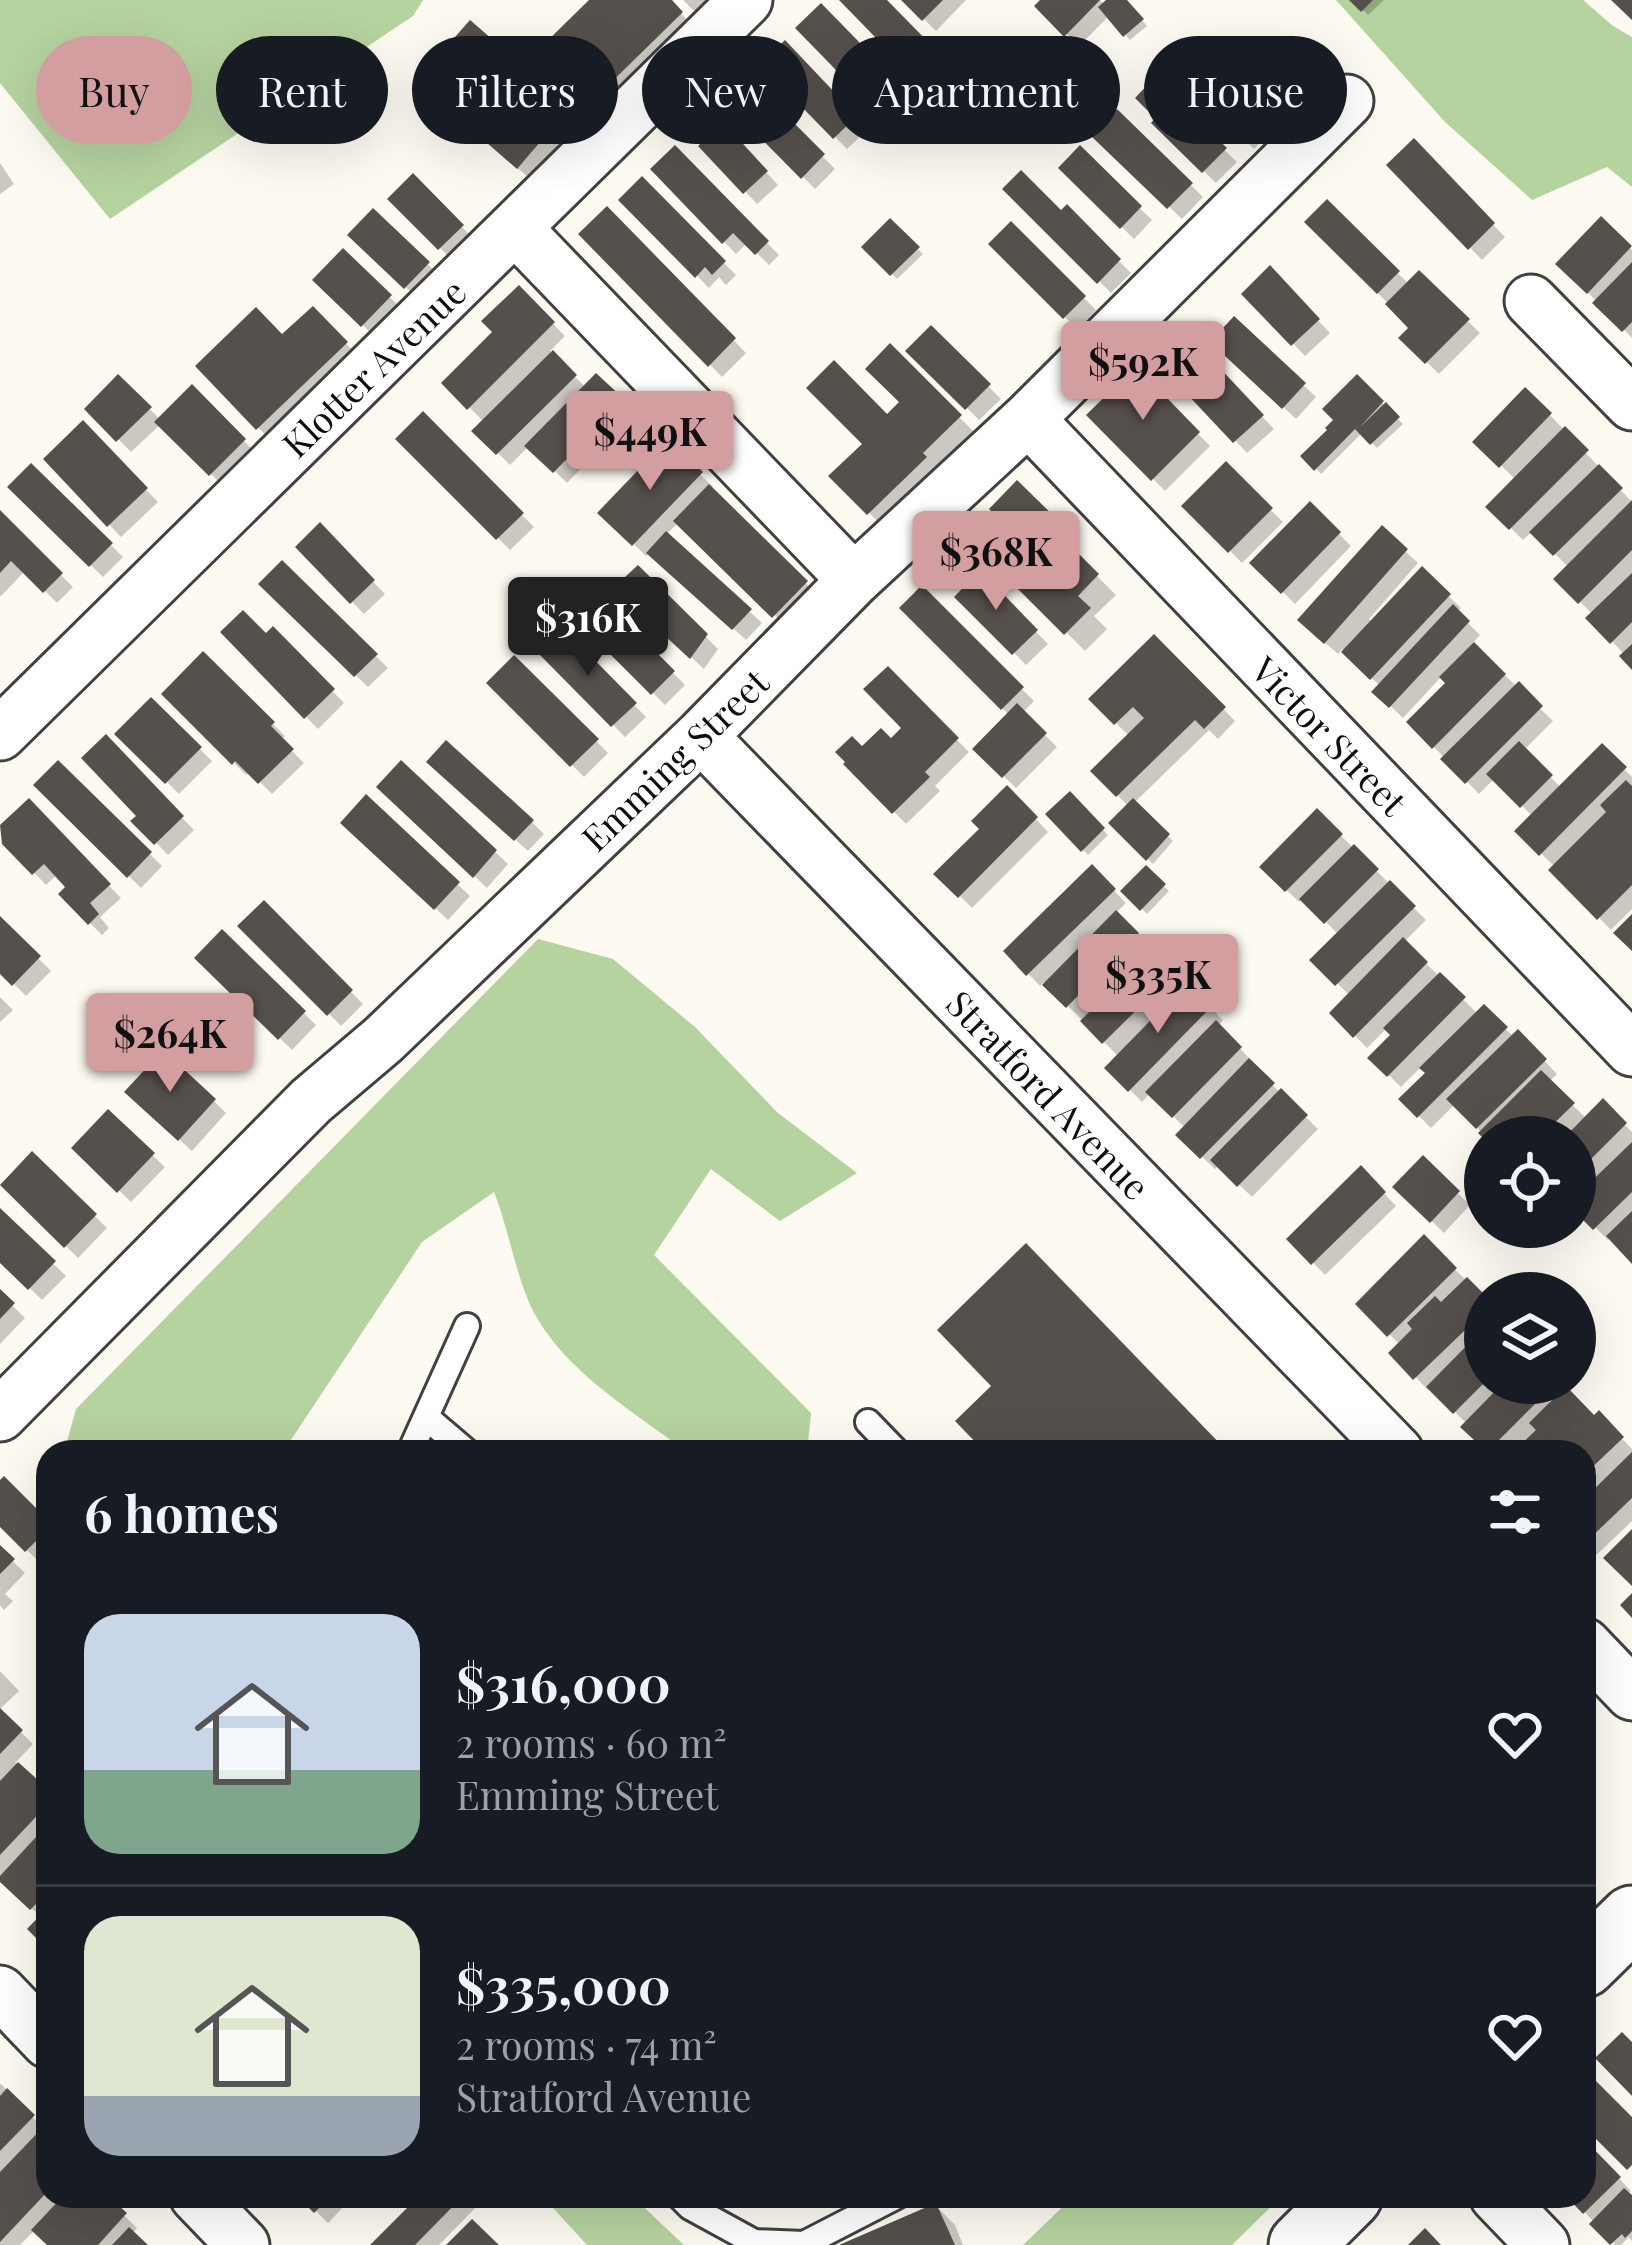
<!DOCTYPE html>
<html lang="en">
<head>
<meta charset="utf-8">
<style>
	body { margin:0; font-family:"Playfair Display",serif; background:#242831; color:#f1f3f6; height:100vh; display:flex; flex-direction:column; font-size:45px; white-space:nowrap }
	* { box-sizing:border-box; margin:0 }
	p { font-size:39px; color:#9ea1a6 }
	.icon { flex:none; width:66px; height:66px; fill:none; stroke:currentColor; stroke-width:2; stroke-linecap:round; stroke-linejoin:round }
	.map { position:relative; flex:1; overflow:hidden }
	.drawer { position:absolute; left:36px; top:1440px; width:1560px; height:768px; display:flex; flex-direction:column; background:#171b24; border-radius:36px; box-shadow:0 12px 48px #0002 }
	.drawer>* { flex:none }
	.top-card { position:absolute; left:36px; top:36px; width:1560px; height:108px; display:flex; gap:24px }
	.controls { position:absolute; left:1464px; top:1116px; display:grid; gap:24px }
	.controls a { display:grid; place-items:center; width:132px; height:132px; border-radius:50%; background:#171b24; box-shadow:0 12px 48px #0002; font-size:60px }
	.price { position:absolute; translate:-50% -102px; padding:0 27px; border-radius:12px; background:#d39ea0; color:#111; font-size:39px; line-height:78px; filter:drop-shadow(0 3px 6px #0008) }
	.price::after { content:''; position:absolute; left:50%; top:72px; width:36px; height:27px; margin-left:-18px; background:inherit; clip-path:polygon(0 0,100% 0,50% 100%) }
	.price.selected { background:#222; color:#fff }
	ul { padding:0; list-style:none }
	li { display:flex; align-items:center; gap:36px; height:300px; padding:0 48px }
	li+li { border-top:3px solid #363941 }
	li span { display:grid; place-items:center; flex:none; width:336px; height:240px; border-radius:36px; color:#555 }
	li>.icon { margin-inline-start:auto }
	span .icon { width:144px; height:144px; fill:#fffc; stroke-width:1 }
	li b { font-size:51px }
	h2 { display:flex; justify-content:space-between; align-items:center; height:144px; padding:0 48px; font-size:51px }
	.chip { padding:0 42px; border-radius:54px; background:#171b24; box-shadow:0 12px 48px #0002; font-size:42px; line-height:108px }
	.chip.selected { background:#d39ea0; color:#111 }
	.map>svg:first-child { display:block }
	.forest { fill:#b5d39f }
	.shadow { fill:#0003 }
	.building { fill:#56504c }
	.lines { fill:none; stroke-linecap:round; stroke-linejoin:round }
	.service-casing { stroke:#414141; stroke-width:30 }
	.minor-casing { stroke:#414141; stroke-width:57 }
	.tertiary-casing { stroke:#414141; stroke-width:69 }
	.service { stroke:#fff; stroke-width:24 }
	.minor { stroke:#fff; stroke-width:51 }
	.tertiary { stroke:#fff; stroke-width:63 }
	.labels { text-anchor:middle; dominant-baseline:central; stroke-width:12; stroke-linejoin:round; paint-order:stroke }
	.street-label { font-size:36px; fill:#0e0e0e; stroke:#fff }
</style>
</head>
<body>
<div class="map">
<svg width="1632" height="2245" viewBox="0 0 1632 2245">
	<rect width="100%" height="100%" fill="#fdfbf1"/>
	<!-- forest -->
	<path class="forest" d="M0 0H423L413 16 110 219 0 83Z
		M1336 0H1583L1613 26 1632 37V187L1607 167 1532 200 1445 122Z
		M538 939 613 959 695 1027 778 1113 857 1173 780 1221 711 1169 654 1255 811 1413 807 1452H681L676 1444C625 1406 562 1368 532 1309 516 1276 508 1227 494 1192L422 1242 283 1452H64L76 1409Z
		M542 2196H632L684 2245H587Z
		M1074 2196H1282L1232 2245H1023Z"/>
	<!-- shadow -->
	<path class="shadow" d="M593 0H668L700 33 610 120 541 51Z
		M683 0H717L700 17Z
		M843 0H883L947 65 927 85Z
		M905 0H966L936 31Z
		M1044 0H1100L1105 5 1111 0H1125L1147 26 1130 40 1109 16 1079 46 1038 6Z
		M1353 0H1384L1368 15Z
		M821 7 907 95 885 116 799 28Z
		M784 44 867 130 847 149 764 64Z
		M1199 55 1274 128 1254 149 1180 75Z
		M988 56 1018 86 997 106 968 76Z
		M534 79 552 98 541 111 574 142 537 185 439 100Z
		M746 79 835 169 815 189 726 99Z
		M1154 82 1237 162 1216 183 1155 123Z
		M1117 113 1203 197 1182 219 1095 136Z
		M723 126 778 185 757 204 702 146Z
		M1414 142 1505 237 1482 260 1390 165Z
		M675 149 779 255 769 265 747 243 736 254 654 169Z
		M1080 150 1152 220 1134 239 1062 168Z
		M0 163 14 184 0 194Z
		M413 178 474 239 452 260 391 199Z
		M642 180 736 275 726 285 719 277 709 288 622 200Z
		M1006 189 1061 214 1067 209 1131 273 1111 293Z
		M1327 203 1409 284 1419 274 1480 333 1439 374 1402 338 1412 328 1308 222Z
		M607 210 746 353 722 377 582 234Z
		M373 212 440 276 418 299 351 235Z
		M1602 220 1632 250V338L1560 264Z
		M890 222 923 254 897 279 865 247Z
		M1011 225 1096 310 1077 329 992 244Z
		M343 252 402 309 375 337 316 280Z
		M1270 270 1330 333 1305 356 1245 294Z
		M518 289 565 336 550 351 586 388 596 377 634 414 567 483 529 446 510 465 476 431 484 422 445 383 496 332Z
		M313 310 364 362 276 446 199 366 283 338Z
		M1234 320 1316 397 1296 419 1214 342Z
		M931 329 1001 399 979 420 909 351Z
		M1184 334 1274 429 1247 453 1158 359Z
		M890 347 978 436 888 532 833 476 903 402Z
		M1136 370 1210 446 1165 491 1090 415Z
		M118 378 161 420 192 389 256 453 223 486 161 424 131 452 88 409Z
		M1357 378 1403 424 1377 448 1362 433 1321 474 1304 456 1332 430Z
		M1550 415 1632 502V666L1625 655 1590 618 1593 615 1558 579 1569 568 1533 531 1523 540 1489 507 1516 480 1477 442Z
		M423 416 534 527 510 550 399 439Z
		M83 425 158 502 121 537 47 459Z
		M668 443 713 487 710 490 818 595 787 627 679 522 666 535 762 623 746 640 650 552 646 556 602 513Z
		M1226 465 1283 522 1242 563 1186 506Z
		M31 467 123 557 103 577 11 487Z
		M1017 484 1077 544 1071 550 1116 595 1094 616 1107 629 1085 651 982 548 1007 523Z
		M1310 505 1351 546 1295 604 1253 562Z
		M0 515 73 587 57 603 25 571 0 597Z
		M320 527 385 594 364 614 299 547Z
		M1382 530 1418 563 1369 619 1373 622 1422 571 1461 608 1457 612 1480 635 1472 644 1553 721 1524 750 1561 788 1602 747 1632 777V909L1611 930 1552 870 1555 867 1518 831 1533 817 1495 778 1479 794 1410 722 1449 683 1442 676 1403 718 1376 692 1380 686 1342 649 1338 654 1313 632Z
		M282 564 388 668 368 687 263 584Z
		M638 569 718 649 704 669 629 600Z
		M980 575 1048 644 1026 665 959 597Z
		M922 589 1034 701 1022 713 1057 747 1016 788 976 749 1009 715 903 608Z
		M598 598 685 685 665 705 578 617Z
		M273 630 344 703 318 729 224 632 266 637Z
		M565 634 646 717 625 737 544 655Z
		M1154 638 1235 721 1218 739 1209 730 1134 803 1173 841 1153 864 1112 823 1129 807 1094 771 1129 736 1092 699Z
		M203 655 285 736 281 740 304 763 272 794 249 771 246 775 165 694Z
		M514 659 608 753 584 777 490 683Z
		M888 670 969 752 935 786 940 791 906 824 847 764 862 750 891 742 905 728Z
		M151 701 212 761 179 794 119 734Z
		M106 739 194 830 168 855 135 821 140 816Z
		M58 764 162 866 141 888 37 785Z
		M402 764 508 864 487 888 380 787Z
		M443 774 532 822 544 834 528 851Z
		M1007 789 1048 832 972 908 938 874 983 829Z
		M1070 795 1108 835 1088 855 1049 814Z
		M367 799 470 896 448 920 344 823Z
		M28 802 121 898 100 917 109 928 102 935 90 923 70 887 58 874 46 885 5 843Z
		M1317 812 1426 920 1404 942 1478 1014 1484 1008 1514 1037 1518 1033 1557 1074 1549 1082 1587 1119 1603 1103 1632 1132V1260L1611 1237 1608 1240 1575 1207V1137H1486L1455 1104 1431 1128 1402 1099 1429 1073 1422 1066 1401 1087 1371 1058 1394 1035 1387 1028 1367 1048 1333 1013 1350 996 1314 960 1339 935 1302 898 1299 902 1263 867Z
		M1092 868 1126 903 1115 914 1149 947 1104 994 1108 997 1147 959 1181 994 1189 986 1223 1020 1218 1026 1252 1061 1250 1063 1318 1129 1252 1197 1219 1165 1215 1169 1179 1135 1185 1128 1150 1093 1142 1102 1108 1068 1119 1057 1044 982 1040 986 1007 951Z
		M1146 869 1169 891 1147 914 1124 891Z
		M264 904 363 1004 341 1026 242 926Z
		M0 920 51 971 26 996 0 970Z
		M222 933 316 1025 292 1050 198 958Z
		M0 997 13 1010 0 1022Z
		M214 1101 226 1113 192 1151 140 1104Z
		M108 1113 165 1167 131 1202 75 1148Z
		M32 1155 107 1228 78 1258 3 1184Z
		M1423 1159 1470 1205 1444 1233 1397 1187Z
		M1361 1169 1396 1206 1325 1275 1290 1239Z
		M0 1212 66 1276 42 1300 0 1259Z
		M1424 1239 1485 1299V1383H1531L1552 1405 1594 1419 1599 1414 1632 1449V1521L1589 1562 1584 1557V1452H1490L1464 1427 1467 1424 1430 1387 1428 1390 1392 1353 1400 1345 1359 1304Z
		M0 1293 25 1318 0 1344Z
		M0 1484 48 1524V1553L39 1562 0 1523Z
		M0 1549 25 1573 5 1594 13 1601 4 1610 0 1605Z
		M0 1671 19 1691 0 1709Z
		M0 1712 33 1744 15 1763 48 1793V1946L42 1918 0 1880Z
		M1584 1824 1590 1830 1595 1848 1592 1866 1584 1874Z
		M0 2083 45 2130 48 2127V2196H104L137 2228 132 2234 143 2245H50L35 2230 20 2245H0Z
		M1584 2142 1631 2191 1627 2195 1632 2200V2241L1629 2237 1621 2245H1615L1570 2196H1584Z
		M301 2196H354L328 2223Z
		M423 2196H487L439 2245H374Z
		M936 2206 955 2225 963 2245H847Z"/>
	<!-- building -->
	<path class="building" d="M589 0H672L683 12 589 104 537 51Z
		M839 0H887L937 51 912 75Z
		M901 0H943L922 21Z
		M1040 0H1100L1064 37 1034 6Z
		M1106 0H1127L1144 19 1123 37 1098 7Z
		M1349 0H1373L1361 12Z
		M1611 0H1632V20Z
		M821 3 897 81 871 106 795 28Z
		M470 20 536 77 523 91 558 121 517 169 416 81Z
		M785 40 857 116 833 139 760 64Z
		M1199 51 1264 114 1239 139 1175 75Z
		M988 52 1015 79 990 103 964 76Z
		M746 75 825 154 801 179 722 99Z
		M1154 78 1227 148 1202 173 1151 123 1155 118 1135 98Z
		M1117 109 1193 183 1167 209 1091 136Z
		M723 122 768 171 743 194 698 146Z
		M1414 138 1495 223 1468 250 1386 165Z
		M675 145 769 241 755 255 733 233 722 244 650 169Z
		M1080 145 1142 206 1120 229 1058 168Z
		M1021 170 1061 210 1067 204 1121 259 1097 284 1002 189Z
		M413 173 464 225 438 250 387 199Z
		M642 176 726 261 712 275 705 267 695 278 618 200Z
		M1327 199 1400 271 1377 294 1304 222Z
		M607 206 736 338 708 367 578 234Z
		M373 208 430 262 404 289 347 235Z
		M1601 216 1632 246 1587 294 1555 264Z
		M890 218 920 247 890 276 861 247Z
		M1011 221 1086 296 1063 319 988 244Z
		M343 248 392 295 361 327 312 280Z
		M1632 262V322L1622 332 1592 303Z
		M1270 265 1320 319 1291 346 1241 294Z
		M1419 270 1470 319 1425 364 1398 338 1408 328 1385 304Z
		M519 285 555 322 467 410 441 383 492 332 481 321Z
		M313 306 348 342 256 430 195 366 256 307 282 334Z
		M1234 316 1306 383 1282 409 1210 342Z
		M931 325 991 384 965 410 905 351Z
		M1184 330 1264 415 1233 443 1154 359Z
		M890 343 962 415 923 453 927 457 867 515 828 476 862 444 806 388 834 360 887 414 899 402 865 369Z
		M553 350 577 375 496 455 471 431Z
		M1136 366 1200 432 1151 481 1086 415Z
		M596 373 625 400 553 473 524 446Z
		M118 374 152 407 116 442 84 409Z
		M1357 374 1384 401 1359 428 1386 402 1400 417 1370 445 1355 429 1314 471 1300 456 1327 430 1325 428 1333 420 1322 409Z
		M192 384 246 439 209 476 154 422Z
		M1525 387 1552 413 1499 468 1472 442Z
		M423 411 524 513 496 540 395 439Z
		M83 420 148 488 107 527 43 459Z
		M1565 426 1589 450 1509 530 1485 507Z
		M668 439 703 472 632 546 597 513Z
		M1226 461 1273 508 1228 553 1181 506Z
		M31 463 113 543 89 567 7 487Z
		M1599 464 1623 488 1553 556 1529 532Z
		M1017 480 1061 523 1054 529 1099 574 1078 596 1091 608 1064 635 977 548 1003 523 989 509Z
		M709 484 808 581 772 618 673 521Z
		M1632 500V550L1578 604 1553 579Z
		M1310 501 1341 532 1281 594 1249 563Z
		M0 510 63 573 43 593 11 561 0 573Z
		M320 522 375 580 350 604 295 547Z
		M1382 525 1408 549 1324 644 1297 620Z
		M666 531 752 609 732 630 646 553Z
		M282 560 378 654 354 677 258 584Z
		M638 565 708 634 690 659 613 588Z
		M1422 566 1451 594 1370 680 1341 652Z
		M980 570 1038 630 1012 655 954 597Z
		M1632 573V622L1610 644 1585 618Z
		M922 585 1024 687 1001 710 899 608Z
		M598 594 675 671 651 695 573 617Z
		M1453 604 1470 621 1389 708 1371 692Z
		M243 610 266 633 273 626 335 689 304 719 220 632Z
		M565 630 637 703 611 727 540 655Z
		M1154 634 1226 707 1204 729 1195 720 1116 797 1090 771 1144 718 1133 707 1114 725 1088 699Z
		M1474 642 1506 674 1432 749 1406 722 1445 683 1439 677Z
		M1632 644V670L1619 656Z
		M203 651 275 722 271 726 294 749 258 784 235 761 232 765 161 694Z
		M514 655 599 739 570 767 486 683Z
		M888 666 959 738 925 772 930 777 892 814 843 764 845 762 835 752 852 736 862 746 881 728 891 738 901 728 863 689Z
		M1519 681 1543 706 1465 784 1440 759Z
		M151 697 202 747 165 784 114 734Z
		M1017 703 1047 733 1002 778 972 749Z
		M106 734 184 816 154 845 130 821 136 816 81 758Z
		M446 740 534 820 514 841 426 762Z
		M1519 741 1553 775 1520 808 1486 774Z
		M1602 743 1627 767 1539 856 1514 831Z
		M58 760 152 852 127 878 33 785Z
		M401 760 497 850 473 878 376 787Z
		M1626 780 1632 786V885L1597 920 1548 870 1606 812 1600 805Z
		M1007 785 1038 817 958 898 933 874 979 829 971 821Z
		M1070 791 1105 828 1081 852 1045 814Z
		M366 794 460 882 434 910 340 823Z
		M29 798 111 884 90 903 99 914 88 925 58 894 65 887 44 864 32 875 2 844 0 825Z
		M1133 798 1170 834 1146 861 1108 823Z
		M1317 808 1343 834 1285 892 1259 867Z
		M1354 844 1379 869 1324 924 1299 899Z
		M1092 864 1116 889 1026 976 1003 951Z
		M1146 865 1166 884 1140 911 1120 891Z
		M1390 880 1416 906 1335 986 1309 960Z
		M264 900 353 990 327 1016 237 926Z
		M1116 910 1139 933 1066 1008 1042 985Z
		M1632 914V951L1613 933Z
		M0 916 41 956 12 986 0 974Z
		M222 929 306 1011 278 1040 194 958Z
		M1403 937 1428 962 1353 1038 1329 1013Z
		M1147 955 1169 978 1102 1044 1080 1021Z
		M1440 972 1466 997 1387 1077 1367 1058 1390 1035 1383 1028Z
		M1189 981 1213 1005 1128 1092 1104 1068Z
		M1484 1004 1508 1027 1417 1118 1398 1099 1425 1073 1419 1068Z
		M1216 1020 1242 1047 1172 1118 1145 1092Z
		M1518 1029 1547 1059 1476 1129 1446 1099Z
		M163 1050 216 1099 178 1141 124 1092Z
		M1249 1058 1275 1083 1200 1159 1175 1135Z
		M1541 1070 1575 1103 1540 1137H1485V1140L1478 1133Z
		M1281 1088 1308 1115 1237 1187 1210 1160Z
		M1603 1098 1627 1123 1575 1175V1137H1565Z
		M108 1109 155 1153 117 1193 71 1148Z
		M1632 1142V1192L1593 1230 1575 1212V1197Z
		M32 1151 97 1214 64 1248 0 1185Z
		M1423 1155 1460 1191 1430 1223 1392 1187Z
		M1361 1165 1386 1192 1311 1265 1286 1239Z
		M0 1208 56 1261 28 1290 0 1263Z
		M1632 1211V1264L1606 1236Z
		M1424 1234 1457 1268 1387 1337 1355 1304Z
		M1026 1243 1228 1452H985L955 1421 991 1386 937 1330Z
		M1467 1277 1485 1295V1311L1413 1380 1388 1353 1412 1329 1407 1323 1435 1296 1441 1302Z
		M0 1289 15 1303 0 1319Z
		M1482 1330 1485 1334V1382L1453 1414 1426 1387Z
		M1503 1383H1535L1545 1394 1487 1452 1460 1427Z
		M1566 1386 1594 1415 1599 1410 1624 1437 1584 1475V1452H1513L1536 1430 1529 1423Z
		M1632 1452V1498L1584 1544V1499Z
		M4 1476 48 1520V1529L25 1552 0 1527V1480Z
		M1632 1529V1586L1603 1558Z
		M0 1545 15 1559 0 1574Z
		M1632 1593V1618L1620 1605Z
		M0 1708 23 1730 0 1754Z
		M18 1762 48 1789V1804L0 1855V1781Z
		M48 1824V1892L30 1910 0 1882V1876Z
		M48 1907V1950L27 1929Z
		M1622 2032 1632 2042V2096L1595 2058Z
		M1587 2072 1632 2117V2165L1627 2170 1584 2127V2075Z
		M7 2088 35 2115 0 2151V2096Z
		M48 2122V2191L0 2242V2172Z
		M1584 2139 1621 2177 1583 2214 1566 2196H1584Z
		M1624 2188 1632 2195V2231L1625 2238 1622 2234 1610 2245 1589 2224Z
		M63 2196H108L127 2213 98 2245H47L31 2230Z
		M297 2196H331L314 2213Z
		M419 2196H463L415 2245H370Z
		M936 2203 955 2245H839Z
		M472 2219 499 2245H446Z
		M129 2227 148 2245H112Z
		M1425 2228 1441 2245H1408Z"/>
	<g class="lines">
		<!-- service casing -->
		<g class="service-casing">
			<path id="service" d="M426 1417 467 1452
				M868 1422 897 1452
				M410 1452 467 1326
				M679 2196 690 2207 754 2242 804 2244 897 2196"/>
		</g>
		<!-- minor casing -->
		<g class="minor-casing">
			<path id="minor" d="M515 228 854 580
				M1531 301 1632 404
				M1028 419 1632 1050
				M0 734 746 0
				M701 736 1397 1452
				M0 1415 311 1101 383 1040 701 736 854 580 1028 419 1347 101
				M1584 1644 1632 1694
				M0 1992 48 2042
				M196 2196 243 2245
				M1496 2196 1543 2245"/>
		</g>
		<!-- tertiary casing -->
		<g class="tertiary-casing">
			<path id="tertiary" d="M1584 1965 1632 1918
				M1301 2245 1350 2196"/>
		</g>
		<!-- service -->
		<use href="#service" class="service"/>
		<!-- minor -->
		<use href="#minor" class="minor"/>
		<!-- tertiary -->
		<use href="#tertiary" class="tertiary"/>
	</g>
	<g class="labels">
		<!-- street labels -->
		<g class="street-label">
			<text transform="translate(373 367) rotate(-44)">Klotter Avenue</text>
			<text transform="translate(1330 735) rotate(46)">Victor Street</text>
			<text transform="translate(674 759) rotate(-44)">Emming Street</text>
			<text transform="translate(1049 1094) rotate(46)">Stratford Avenue</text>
		</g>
	</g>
</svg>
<div class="controls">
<a><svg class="icon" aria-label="locate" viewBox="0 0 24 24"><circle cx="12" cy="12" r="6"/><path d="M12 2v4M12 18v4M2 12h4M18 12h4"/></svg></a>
<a><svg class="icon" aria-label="layers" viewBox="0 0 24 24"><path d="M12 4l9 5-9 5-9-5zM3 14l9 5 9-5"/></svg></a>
</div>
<b class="price" style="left:1143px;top:423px">$592K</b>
<b class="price" style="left:650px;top:493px">$449K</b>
<b class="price" style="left:996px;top:613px">$368K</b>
<b class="price selected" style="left:588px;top:679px">$316K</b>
<b class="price" style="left:1158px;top:1036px">$335K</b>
<b class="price" style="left:170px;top:1095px">$264K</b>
<div class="top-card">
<a class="chip selected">Buy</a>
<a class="chip">Rent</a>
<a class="chip">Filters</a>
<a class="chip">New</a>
<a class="chip">Apartment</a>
<a class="chip">House</a>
</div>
<section class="drawer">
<h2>6 homes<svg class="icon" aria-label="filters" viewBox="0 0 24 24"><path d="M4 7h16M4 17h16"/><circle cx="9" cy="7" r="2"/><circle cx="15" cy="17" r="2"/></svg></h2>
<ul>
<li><span style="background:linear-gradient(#c9d6e8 65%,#7fa58c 0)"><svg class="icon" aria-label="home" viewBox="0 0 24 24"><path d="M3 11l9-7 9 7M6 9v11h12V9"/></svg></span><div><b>$316,000</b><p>2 rooms · 60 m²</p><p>Emming Street</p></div><svg class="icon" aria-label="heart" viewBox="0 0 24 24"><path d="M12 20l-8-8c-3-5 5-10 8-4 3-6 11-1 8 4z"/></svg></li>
<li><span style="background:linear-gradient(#dfe7d0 75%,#9aa5b1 0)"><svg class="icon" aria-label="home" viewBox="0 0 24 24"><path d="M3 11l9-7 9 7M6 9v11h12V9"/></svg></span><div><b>$335,000</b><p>2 rooms · 74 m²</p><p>Stratford Avenue</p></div><svg class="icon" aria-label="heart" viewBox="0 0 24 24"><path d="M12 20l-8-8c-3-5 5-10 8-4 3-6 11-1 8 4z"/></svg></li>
</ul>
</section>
</div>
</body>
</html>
